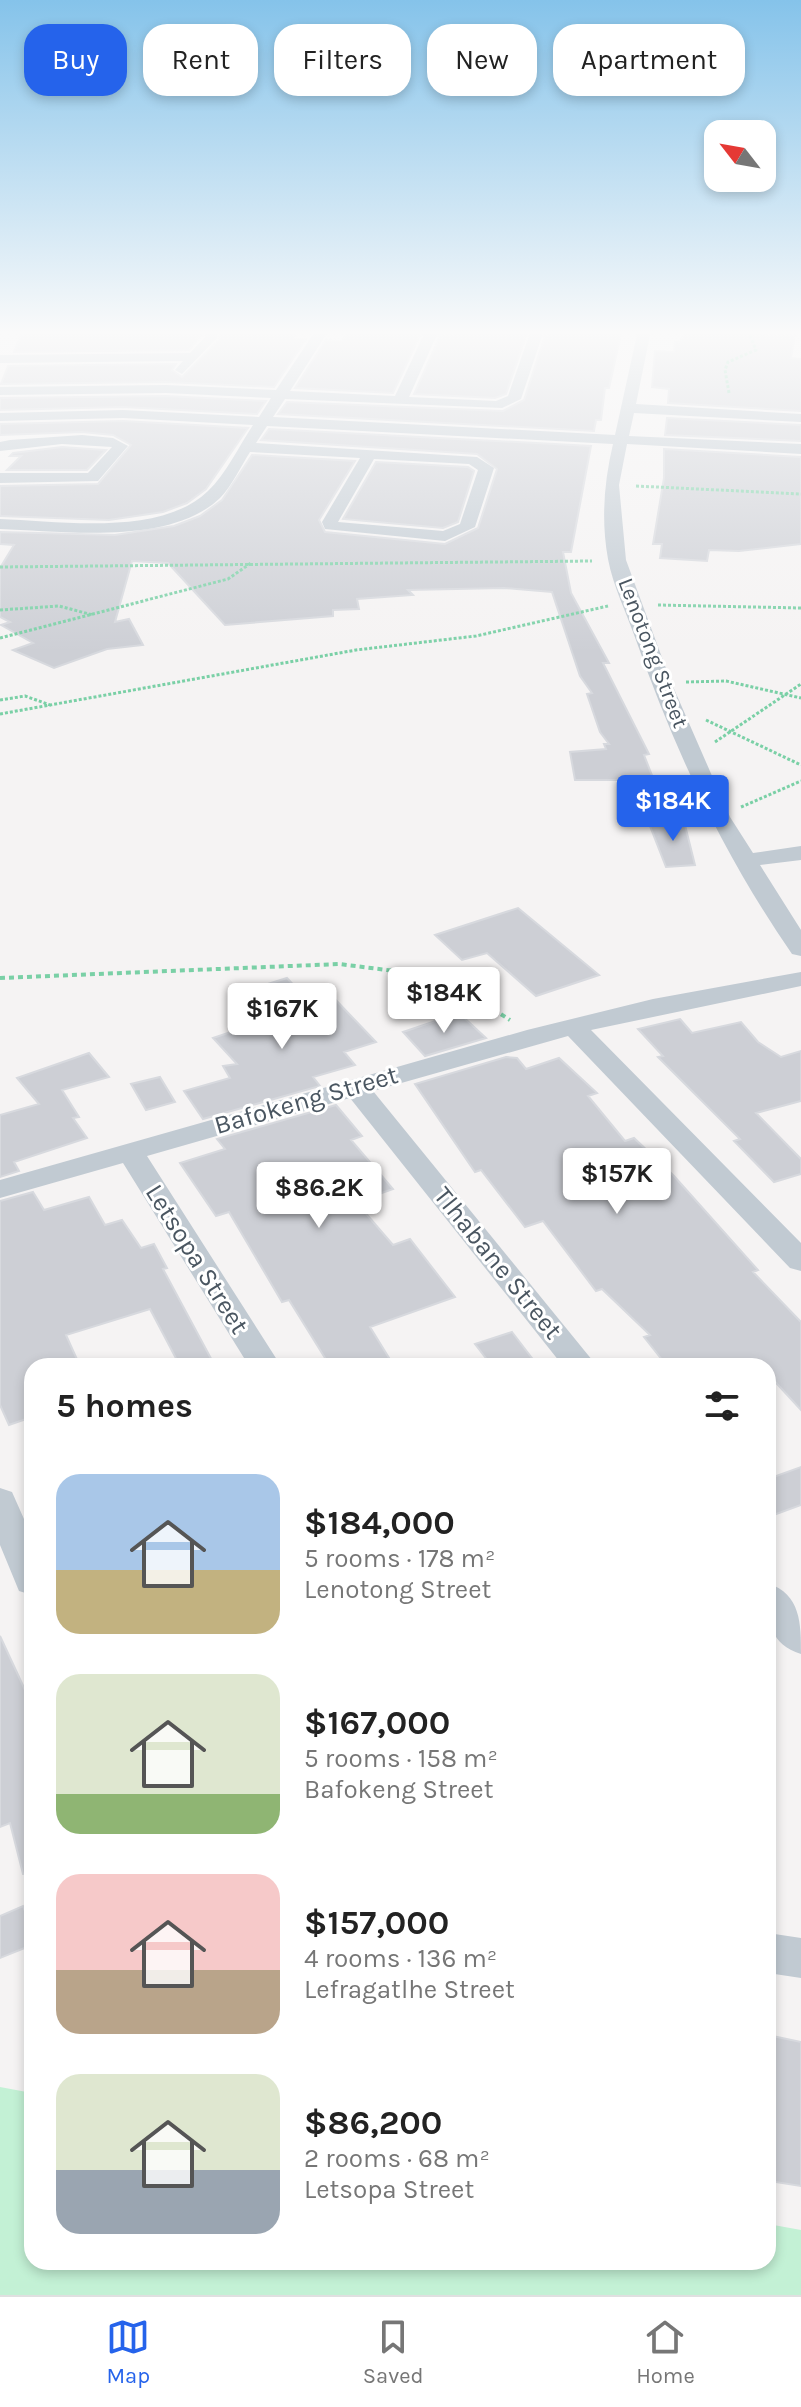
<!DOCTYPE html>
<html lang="en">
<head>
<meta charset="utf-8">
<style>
	body { margin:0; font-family:Karla,sans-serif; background:#f6f6f6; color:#222; height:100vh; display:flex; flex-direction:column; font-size:30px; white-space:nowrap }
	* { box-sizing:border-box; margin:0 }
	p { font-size:26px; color:#767676 }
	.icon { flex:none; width:44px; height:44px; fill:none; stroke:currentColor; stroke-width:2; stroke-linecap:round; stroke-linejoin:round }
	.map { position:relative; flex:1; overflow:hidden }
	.details { position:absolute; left:24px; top:1358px; width:752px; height:912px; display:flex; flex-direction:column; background:#fff; border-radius:24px; box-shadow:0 4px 12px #0003 }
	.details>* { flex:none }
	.hud { position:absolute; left:24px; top:24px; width:754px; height:72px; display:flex; gap:16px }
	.needle { width:52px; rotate:301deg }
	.tools { position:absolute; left:704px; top:120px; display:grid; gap:16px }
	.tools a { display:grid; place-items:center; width:72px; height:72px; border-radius:16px; background:#fff; box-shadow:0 4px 12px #0003; font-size:40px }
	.price { position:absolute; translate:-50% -68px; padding:0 18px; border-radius:8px; background:#fff; color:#222; font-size:26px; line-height:52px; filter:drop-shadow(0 2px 4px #0008) }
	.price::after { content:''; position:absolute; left:50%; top:48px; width:24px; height:18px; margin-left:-12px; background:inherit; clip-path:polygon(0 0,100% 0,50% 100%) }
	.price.on { background:#2563eb; color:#fff }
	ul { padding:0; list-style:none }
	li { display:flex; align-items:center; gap:24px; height:200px; padding:0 32px }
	li span { display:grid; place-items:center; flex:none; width:224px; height:160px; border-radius:24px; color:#555 }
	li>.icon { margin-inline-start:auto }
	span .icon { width:96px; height:96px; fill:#fffc; stroke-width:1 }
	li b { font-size:34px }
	h2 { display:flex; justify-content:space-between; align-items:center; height:96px; padding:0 32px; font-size:34px }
	.chip { padding:0 28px; border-radius:24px; background:#fff; box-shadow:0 4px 12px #0003; font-size:28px; line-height:72px }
	.chip.on { background:#2563eb; color:#fff }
	.menu { display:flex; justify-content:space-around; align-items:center; height:112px; border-top:2px solid #e0e0e0; background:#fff; font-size:22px; color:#767676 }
	.menu a { display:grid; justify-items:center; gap:4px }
	.menu .on { color:#2563eb }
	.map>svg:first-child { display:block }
	.green { fill:#c3f1d5 }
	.building { fill:#cdcfd5; stroke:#d7d9de; stroke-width:2 }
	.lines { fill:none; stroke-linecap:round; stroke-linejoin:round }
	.path-far1 { stroke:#7ad0a6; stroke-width:3; stroke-dasharray:3 2; stroke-linecap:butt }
	.path { stroke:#7ad0a6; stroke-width:4; stroke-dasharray:5 4; stroke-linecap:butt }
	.minor { fill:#c1cad2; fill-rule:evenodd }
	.labels { text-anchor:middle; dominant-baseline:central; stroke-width:6; stroke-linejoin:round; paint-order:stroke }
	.far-street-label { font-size:22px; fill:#4a5661; stroke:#fff }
	.street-label { font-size:26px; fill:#4a5661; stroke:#fff }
</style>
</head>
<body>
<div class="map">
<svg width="801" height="2295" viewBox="0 0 801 2295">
	<rect width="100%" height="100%" fill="#f5f3f3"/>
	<!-- green -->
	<path class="green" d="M0 2087 32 2093V2262H768V2224L801 2230V2295H0Z"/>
	<!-- building -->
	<path class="building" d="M296 330 294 339H306L274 387 166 382 1 384 8 366 176 364 172 370 182 377 219 340 221 332Z
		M454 330H528L506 394 495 398 414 394 441 334H452Z
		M547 330H622L609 388H605L601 420H596L594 431 278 414 287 402 503 411 524 400Z
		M686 330 795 335 791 358 801 359V411L668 403 669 389 652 387 655 351 674 352 675 342H680Z
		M158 331 203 333 189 350 14 352 22 333Z
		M348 331 421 333 393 393 295 388 326 340 342 341Z
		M166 396 266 401 257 414 123 407 0 410V398Z
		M667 418 801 425V441L665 435Z
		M123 421 248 428 206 489 187 503 163 512 109 520 0 516V486L98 484 131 445 113 435 82 432 0 435V424Z
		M269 429 591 446 571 552H563L571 593 609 663H603L649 754 644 755 662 801 656 805 648 795H623L619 780H575L570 752 606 749 604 744H609L600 732 587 694 592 693 580 676 552 592 504 588 408 590 413 595 357 599 359 609 333 610V616L225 625 168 563 132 561 115 622 129 619 143 645 107 649 54 668 13 650 33 643 1 625 10 622 0 617V568L14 545 0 544V532L115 535 174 526 200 516 222 500 252 455 355 461 319 520 325 532 445 544 478 528 497 469 477 454 261 440Z
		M62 447 106 450 87 470H7L21 456H10L13 453Z
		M664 449 801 457V544L739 551 709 550 707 561 660 558 662 544H653L664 478Z
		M376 462 468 467 474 471 458 522 443 528 343 519Z
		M648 821H684L695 865 666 867Z
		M518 908 599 975 536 996 487 953 462 960 435 935Z
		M287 978 309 1002 331 995 376 1042 344 1052 355 1065 313 1077 320 1086 203 1119 184 1091 230 1078 223 1066 237 1064 213 1038 278 1016 252 989Z
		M459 1013 486 1038 425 1056 403 1032Z
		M680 1019 692 1033 741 1022 758 1042 781 1057 801 1051V1101L756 1113 801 1159V1174L774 1182 734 1141 740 1139 658 1057 663 1056 638 1029Z
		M89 1053 109 1077 62 1090 79 1117 73 1118 87 1138 14 1162 19 1171 0 1177V1115L39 1104 17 1078Z
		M506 1057 517 1058 526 1069 559 1058 597 1093 588 1096 625 1141 634 1138 674 1176 758 1270 753 1272 801 1322V1410L768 1374V1366H667L644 1337 650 1335 602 1289 596 1291 543 1221 525 1227 481 1170 475 1172 415 1084Z
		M160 1077 175 1102 146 1110 131 1084Z
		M336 1105 362 1136 351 1140 393 1189 356 1202 393 1245 410 1239 455 1297 370 1327 394 1366H330L289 1300 282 1302 229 1212 216 1216 180 1163 225 1149 217 1139Z
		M33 1192 44 1210 89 1197 105 1225 122 1220 141 1248 154 1244 167 1268 163 1269 215 1366H180L150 1309 66 1335 80 1366H32V1417L9 1425 0 1405V1201Z
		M512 1332 538 1366H492L475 1344Z
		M801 1467V1505L768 1517V1479Z
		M0 1636 32 1705V1873L23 1874 10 1823 0 1827Z
		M23 1906 32 1929V1945L0 1958V1916Z
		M768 2035 801 2042V2186L769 2181Z"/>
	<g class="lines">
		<!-- path-far1 -->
		<path class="path-far1" d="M729 393 725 370 728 362 756 350 748 330
			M636 486 801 494
			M0 567 592 561
			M658 605 801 608
			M0 610 59 606 93 615
			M0 638 228 579 251 563
			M686 682 726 681 801 698
			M0 700 25 696 53 706
			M0 714 356 650 476 636 608 606
			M706 720 801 765
			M715 742 801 684
			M741 807 801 781"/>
		<!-- path -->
		<path class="path" d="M0 978 339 964 443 977 510 1020"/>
		<!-- minor -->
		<path class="minor" d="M206 330H218L217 338 182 374 175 370 183 361 0 363V355L190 353 205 337Z
			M316 330H329L290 391 395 396 426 330H439L409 397 496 401 508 396 531 330H544L521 399 502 408 285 399 273 417 615 435 638 330H651L636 404 801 414V422L634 413 629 436 801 444V454L627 444 619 485 626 560 671 682 730 817 753 853 801 846V860L760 865 801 930V956L792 954C725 857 676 754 636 640 627 614 613 586 608 559 601 520 604 482 613 444L267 426 256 443 477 457 494 468 475 527 445 541 325 529 322 522 360 458 250 452C241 466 232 486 220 498 170 546 63 531 0 529V519C60 521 161 537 208 491 226 474 239 446 253 425L123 418 0 421V413L123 410 259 417 271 398 166 393 0 395V387L166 385 276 390ZM374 459 469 464 478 470 460 524 443 531 338 522Z
			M82 435 113 438 128 446 98 481 0 483V473H88L112 447 62 444 0 451V442L10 440Z
			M801 972V986L591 1030 801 1243V1271L790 1268 568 1036 373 1091 597 1366H563L350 1098 147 1156 281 1366H249L123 1163 0 1198V1180L527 1030 653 999Z
			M0 1488 12 1492 32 1537V1595L19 1591 0 1545Z
			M768 1583C801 1595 801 1623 801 1654 765 1642 768 1615 768 1583Z
			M768 1933 801 1938V1978L768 1973Z"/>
	</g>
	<!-- sky -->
	<linearGradient id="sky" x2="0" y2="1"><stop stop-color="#85c3ea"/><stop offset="0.51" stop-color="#fafafa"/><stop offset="1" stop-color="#fafafa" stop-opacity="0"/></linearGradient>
	<rect width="801" height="652" fill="url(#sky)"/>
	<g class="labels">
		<!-- far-street labels -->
		<g class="far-street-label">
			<text transform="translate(653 653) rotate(69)">Lenotong Street</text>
		</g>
		<!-- street labels -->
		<g class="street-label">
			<text transform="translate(306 1100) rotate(-16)">Bafokeng Street</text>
			<text transform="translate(197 1259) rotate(58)">Letsopa Street</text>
			<text transform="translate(498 1263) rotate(51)">Tlhabane Street</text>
		</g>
	</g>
</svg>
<div class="tools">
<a><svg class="needle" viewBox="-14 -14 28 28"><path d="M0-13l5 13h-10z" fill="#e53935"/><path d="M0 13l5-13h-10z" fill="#767676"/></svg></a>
</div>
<b class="price on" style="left:673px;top:843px">$184K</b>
<b class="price" style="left:444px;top:1035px">$184K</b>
<b class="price" style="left:282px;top:1051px">$167K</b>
<b class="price" style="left:617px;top:1216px">$157K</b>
<b class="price" style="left:319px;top:1230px">$86.2K</b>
<div class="hud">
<a class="chip on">Buy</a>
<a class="chip">Rent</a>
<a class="chip">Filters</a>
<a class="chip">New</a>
<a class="chip">Apartment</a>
</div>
<section class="details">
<h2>5 homes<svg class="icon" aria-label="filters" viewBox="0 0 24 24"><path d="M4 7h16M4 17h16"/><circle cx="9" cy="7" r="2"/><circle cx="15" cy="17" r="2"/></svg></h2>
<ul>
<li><span style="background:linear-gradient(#a9c7e8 60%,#c2b280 0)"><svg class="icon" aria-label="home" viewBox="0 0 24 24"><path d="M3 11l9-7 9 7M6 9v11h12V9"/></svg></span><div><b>$184,000</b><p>5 rooms · 178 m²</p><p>Lenotong Street</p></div></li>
<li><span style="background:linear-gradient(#dfe7d0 75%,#8fb573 0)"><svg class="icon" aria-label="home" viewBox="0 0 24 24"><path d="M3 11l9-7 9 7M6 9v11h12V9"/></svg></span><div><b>$167,000</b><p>5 rooms · 158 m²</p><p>Bafokeng Street</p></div></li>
<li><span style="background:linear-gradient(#f6c9c9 60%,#b9a48a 0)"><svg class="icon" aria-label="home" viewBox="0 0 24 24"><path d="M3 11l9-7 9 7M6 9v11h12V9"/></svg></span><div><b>$157,000</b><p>4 rooms · 136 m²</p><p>Lefragatlhe Street</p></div></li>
<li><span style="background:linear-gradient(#dfe7d0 60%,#9aa5b1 0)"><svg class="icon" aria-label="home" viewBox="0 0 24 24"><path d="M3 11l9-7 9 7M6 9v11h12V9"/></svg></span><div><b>$86,200</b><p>2 rooms · 68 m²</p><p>Letsopa Street</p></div></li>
</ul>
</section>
</div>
<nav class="menu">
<a class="on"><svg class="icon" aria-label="map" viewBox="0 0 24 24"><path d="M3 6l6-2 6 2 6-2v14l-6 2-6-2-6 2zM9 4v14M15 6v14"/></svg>Map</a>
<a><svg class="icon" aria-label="saved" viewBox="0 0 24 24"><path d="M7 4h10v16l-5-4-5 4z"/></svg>Saved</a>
<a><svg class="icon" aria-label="home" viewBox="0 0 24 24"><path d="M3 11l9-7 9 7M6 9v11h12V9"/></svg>Home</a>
</nav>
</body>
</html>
